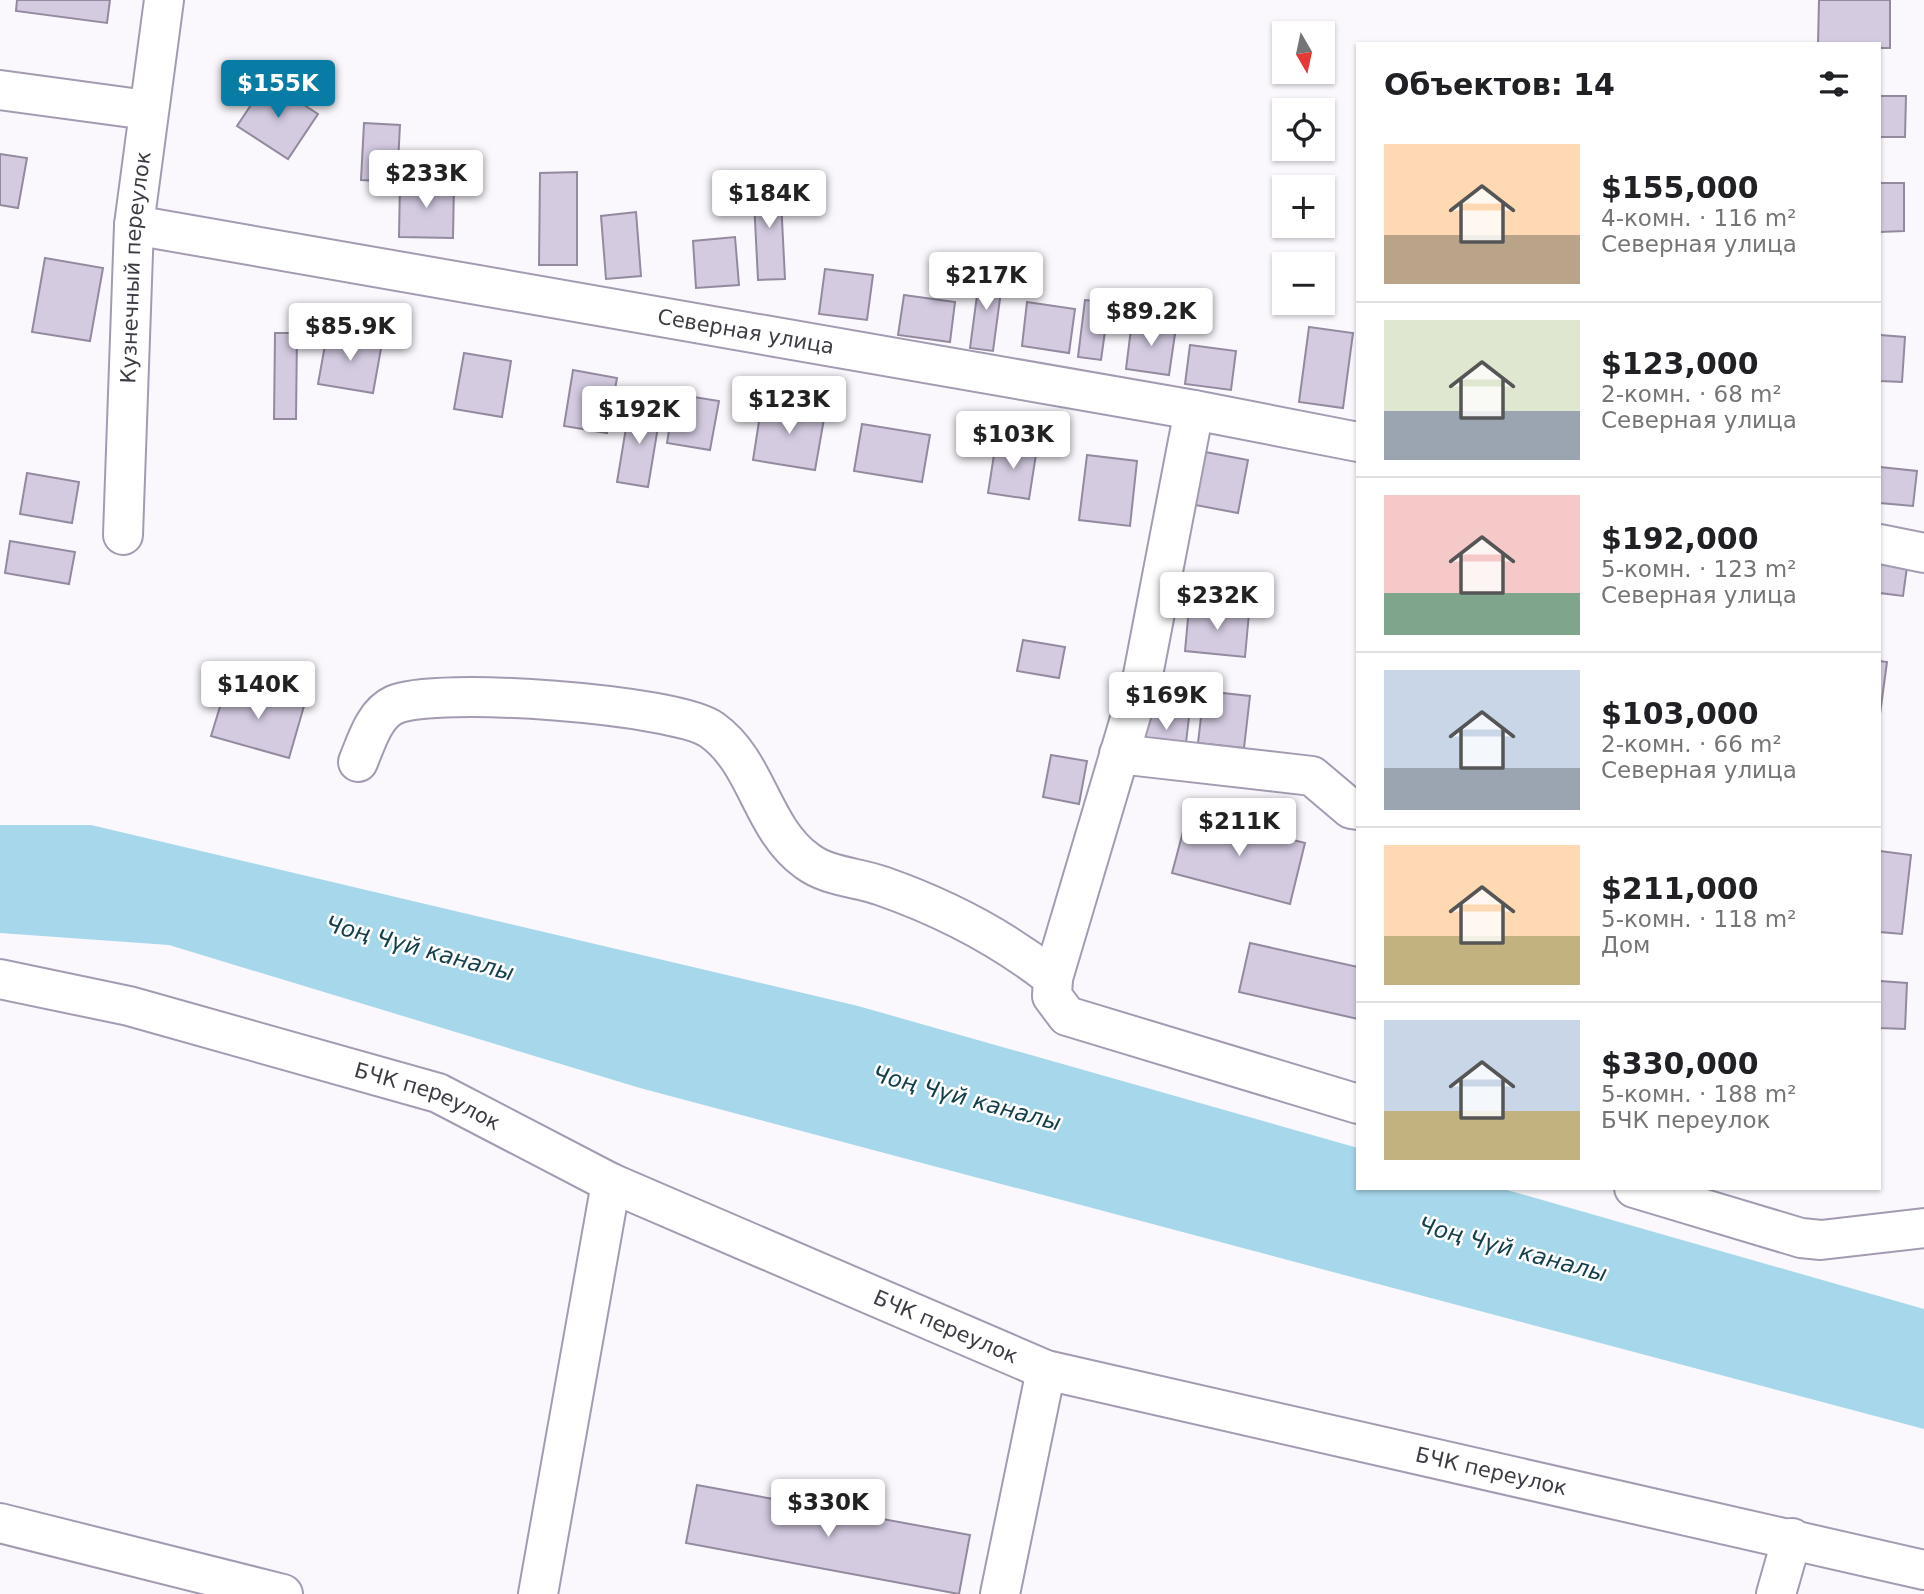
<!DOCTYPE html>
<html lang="ru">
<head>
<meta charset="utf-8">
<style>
	body { margin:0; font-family:"DejaVu Sans",sans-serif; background:#f2f2f2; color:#202124; height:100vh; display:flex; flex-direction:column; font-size:26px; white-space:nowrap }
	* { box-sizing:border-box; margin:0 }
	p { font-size:23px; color:#757577 }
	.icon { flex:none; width:38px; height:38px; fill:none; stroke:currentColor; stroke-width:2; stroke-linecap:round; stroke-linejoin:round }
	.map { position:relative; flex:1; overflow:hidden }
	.sheet { position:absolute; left:1356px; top:42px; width:525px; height:1148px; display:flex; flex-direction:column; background:#fff; border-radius:0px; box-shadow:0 2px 5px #0004 }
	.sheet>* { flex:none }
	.needle { width:46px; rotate:171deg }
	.tools { position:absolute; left:1272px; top:21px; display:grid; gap:14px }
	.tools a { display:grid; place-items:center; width:63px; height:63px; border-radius:0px; background:#fff; box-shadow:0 2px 5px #0004; font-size:35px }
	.price { position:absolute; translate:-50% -60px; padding:0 16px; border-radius:7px; background:#fff; color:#222; font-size:23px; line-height:46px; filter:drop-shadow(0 2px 4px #0008) }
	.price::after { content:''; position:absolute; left:50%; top:42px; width:21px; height:16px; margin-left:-10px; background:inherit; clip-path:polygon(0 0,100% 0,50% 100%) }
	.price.selected { background:#087ca4; color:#fff }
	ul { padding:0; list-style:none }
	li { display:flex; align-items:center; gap:21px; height:175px; padding:0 28px }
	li+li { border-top:2px solid #e0e0e0 }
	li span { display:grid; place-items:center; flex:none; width:196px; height:140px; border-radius:0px; color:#555 }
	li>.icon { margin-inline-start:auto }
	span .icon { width:84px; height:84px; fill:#fffc; stroke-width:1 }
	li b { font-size:30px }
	h2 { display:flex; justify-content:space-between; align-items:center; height:84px; padding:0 28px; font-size:30px }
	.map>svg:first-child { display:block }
	.water { fill:#a6d7eb }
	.building { fill:#d4cbe1; stroke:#938a9f; stroke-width:2 }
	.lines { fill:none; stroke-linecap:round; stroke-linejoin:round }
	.minor-casing { stroke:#a39bb1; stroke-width:42 }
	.minor { stroke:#fff; stroke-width:38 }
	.labels { text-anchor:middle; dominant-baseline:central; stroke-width:5; stroke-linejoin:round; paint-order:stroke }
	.street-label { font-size:21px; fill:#3e3b44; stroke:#fff }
	.water-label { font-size:23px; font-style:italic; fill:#133e4c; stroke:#fff }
</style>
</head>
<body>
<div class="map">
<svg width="1924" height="1594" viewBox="0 0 1924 1594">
	<rect width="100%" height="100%" fill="#faf8fd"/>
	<!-- water -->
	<path class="water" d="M0 825H91L858 1006 1358 1148V1188H1500L1924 1309V1429L640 1088 169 945 0 933Z"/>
	<!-- building -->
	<path class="building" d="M17 0H110L107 23 16 11Z
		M1819 0H1890V48H1880V44H1818Z
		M267 81 318 114 288 159 237 126Z
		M1880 96H1906L1905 137H1880Z
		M364 123 400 125 397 182 361 180Z
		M0 154 27 158 18 208 0 205Z
		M577 172V265H539L540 173Z
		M780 180 785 279 758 280 753 181Z
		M400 182 454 183 453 238 399 237Z
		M1880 183H1904V231L1880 232Z
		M636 212 641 276 606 279 601 216Z
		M735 237 739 285 696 288 693 241Z
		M45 258 103 268 90 341 32 332Z
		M825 269 873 275 867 320 819 314Z
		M980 273 1003 276 993 351 970 348Z
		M904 295 955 302 950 342 898 335Z
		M1085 300 1109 303 1101 360 1078 357Z
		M1027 302 1075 309 1069 353 1022 346Z
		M1132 321 1176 327 1169 375 1126 369Z
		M1309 327 1353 333 1343 408 1299 402Z
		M275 333H297L296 419H274Z
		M327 334 382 343 373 393 318 384Z
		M1880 335 1905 337 1902 382 1880 381Z
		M1190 345 1236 351 1231 390 1185 384Z
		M464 353 511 361 502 417 454 409Z
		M573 370 617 378 607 433 564 426Z
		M675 394 719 401 710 450 667 443Z
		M762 402 825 413 815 470 753 460Z
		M630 404 661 409 648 487 617 482Z
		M862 424 930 435 922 482 854 471Z
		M996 442 1037 448 1029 499 988 493Z
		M1200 451 1248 460 1238 513 1190 504Z
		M1087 455 1137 461 1130 526 1079 520Z
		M1880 467 1917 471 1913 506 1880 503Z
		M27 473 79 482 72 523 20 514Z
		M10 541 75 552 69 584 5 573Z
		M1880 563 1907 567 1903 596 1880 593Z
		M1189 607 1249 613 1245 657 1185 651Z
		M1023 640 1065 647 1059 678 1017 671Z
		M1880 661 1887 662 1880 714Z
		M227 684 304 706 289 758 211 736Z
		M1204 691 1250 696 1244 748 1198 743Z
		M1147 712 1189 717 1185 751 1143 746Z
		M1051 755 1087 761 1079 804 1043 797Z
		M1188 813 1305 843 1290 904 1172 873Z
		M1880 851 1911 855 1902 934 1880 932Z
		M1250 943 1358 967V1019L1239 992Z
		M1880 981 1907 983 1905 1029 1880 1028Z
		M697 1485 970 1535 959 1594 686 1543Z"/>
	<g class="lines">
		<!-- minor casing -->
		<g class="minor-casing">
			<g id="minor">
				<path d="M0 90 147 110"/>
				<path id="s1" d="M134 225 1194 410 1358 442"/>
				<path d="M1194 410 1143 675 1053 978 1052 996 1067 1016 1358 1104"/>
				<path id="s2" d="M123 535 134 225 164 0"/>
				<path d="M1880 544 1924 553"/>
				<path d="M1119 754 1312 776 1351 809 1358 810"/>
				<path d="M358 762C366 743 374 714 394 705 435 686 677 704 712 730 758 763 761 828 807 861 828 877 857 877 882 886 945 908 1001 937 1053 978"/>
				<path id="s3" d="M0 979 129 1006 438 1093 611 1183 1046 1370 1924 1570"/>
				<path d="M1634 1188 1801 1238 1821 1240 1924 1228"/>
				<path d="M0 1523 283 1594"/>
				<path d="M538 1594 611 1183"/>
				<path d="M1000 1594 1046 1370"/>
				<path d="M1776 1594 1792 1538"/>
			</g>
		</g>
		<!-- minor -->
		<use href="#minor" class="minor"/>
	</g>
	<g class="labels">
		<!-- street labels -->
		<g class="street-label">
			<text stroke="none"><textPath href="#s2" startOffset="268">Кузнечный переулок</textPath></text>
			<text stroke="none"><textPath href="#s1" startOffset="621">Северная улица</textPath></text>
			<text stroke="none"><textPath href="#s3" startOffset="444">БЧК переулок</textPath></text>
			<text stroke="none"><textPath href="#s3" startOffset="1012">БЧК переулок</textPath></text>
			<text stroke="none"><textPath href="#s3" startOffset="1578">БЧК переулок</textPath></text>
		</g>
		<!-- water labels -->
		<g class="water-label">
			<text transform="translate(420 948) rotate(15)">Чоң Чүй каналы</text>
			<text transform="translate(967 1098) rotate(15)">Чоң Чүй каналы</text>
			<text transform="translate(1513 1249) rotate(15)">Чоң Чүй каналы</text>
		</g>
	</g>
</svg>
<div class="tools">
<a><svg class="needle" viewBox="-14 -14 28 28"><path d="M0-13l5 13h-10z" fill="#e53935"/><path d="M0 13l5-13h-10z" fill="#757577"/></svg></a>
<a><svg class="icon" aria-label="locate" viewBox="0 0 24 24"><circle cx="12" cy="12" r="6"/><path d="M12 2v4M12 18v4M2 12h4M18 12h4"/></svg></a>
<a>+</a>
<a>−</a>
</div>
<b class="price selected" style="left:278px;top:120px">$155K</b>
<b class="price" style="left:426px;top:210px">$233K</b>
<b class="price" style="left:769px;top:230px">$184K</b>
<b class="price" style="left:986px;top:312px">$217K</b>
<b class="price" style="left:1151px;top:348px">$89.2K</b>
<b class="price" style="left:350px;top:363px">$85.9K</b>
<b class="price" style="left:789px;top:436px">$123K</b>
<b class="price" style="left:639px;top:446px">$192K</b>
<b class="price" style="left:1013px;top:471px">$103K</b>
<b class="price" style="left:1217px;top:632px">$232K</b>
<b class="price" style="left:258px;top:721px">$140K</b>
<b class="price" style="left:1166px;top:732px">$169K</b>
<b class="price" style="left:1239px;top:858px">$211K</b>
<b class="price" style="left:828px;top:1539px">$330K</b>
<section class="sheet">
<h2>Объектов: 14<svg class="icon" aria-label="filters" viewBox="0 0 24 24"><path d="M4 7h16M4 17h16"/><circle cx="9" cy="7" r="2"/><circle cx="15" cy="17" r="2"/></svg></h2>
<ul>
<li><span style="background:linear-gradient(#ffd9b3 65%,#b9a48a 0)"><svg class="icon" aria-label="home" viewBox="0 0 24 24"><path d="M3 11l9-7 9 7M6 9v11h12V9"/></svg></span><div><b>$155,000</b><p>4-комн. · 116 m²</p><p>Северная улица</p></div></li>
<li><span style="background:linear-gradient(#dfe7d0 65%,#9aa5b1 0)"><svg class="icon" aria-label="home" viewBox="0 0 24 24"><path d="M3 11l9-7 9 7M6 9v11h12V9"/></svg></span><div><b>$123,000</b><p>2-комн. · 68 m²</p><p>Северная улица</p></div></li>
<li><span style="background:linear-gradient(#f6c9c9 70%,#7fa58c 0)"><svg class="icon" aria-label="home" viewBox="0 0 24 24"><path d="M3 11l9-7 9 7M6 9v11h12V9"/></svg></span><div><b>$192,000</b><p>5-комн. · 123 m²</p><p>Северная улица</p></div></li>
<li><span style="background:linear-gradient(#c9d6e8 70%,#9aa5b1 0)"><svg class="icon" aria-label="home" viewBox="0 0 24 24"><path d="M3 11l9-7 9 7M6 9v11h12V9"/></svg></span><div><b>$103,000</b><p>2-комн. · 66 m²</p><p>Северная улица</p></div></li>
<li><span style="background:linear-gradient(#ffd9b3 65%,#c2b280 0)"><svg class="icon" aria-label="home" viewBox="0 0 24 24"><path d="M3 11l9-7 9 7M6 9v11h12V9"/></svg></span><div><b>$211,000</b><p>5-комн. · 118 m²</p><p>Дом</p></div></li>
<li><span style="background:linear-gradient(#c9d6e8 65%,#c2b280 0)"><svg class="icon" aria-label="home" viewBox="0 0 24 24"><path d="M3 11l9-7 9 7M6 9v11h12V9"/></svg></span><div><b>$330,000</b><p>5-комн. · 188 m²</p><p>БЧК переулок</p></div></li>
</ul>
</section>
</div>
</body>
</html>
